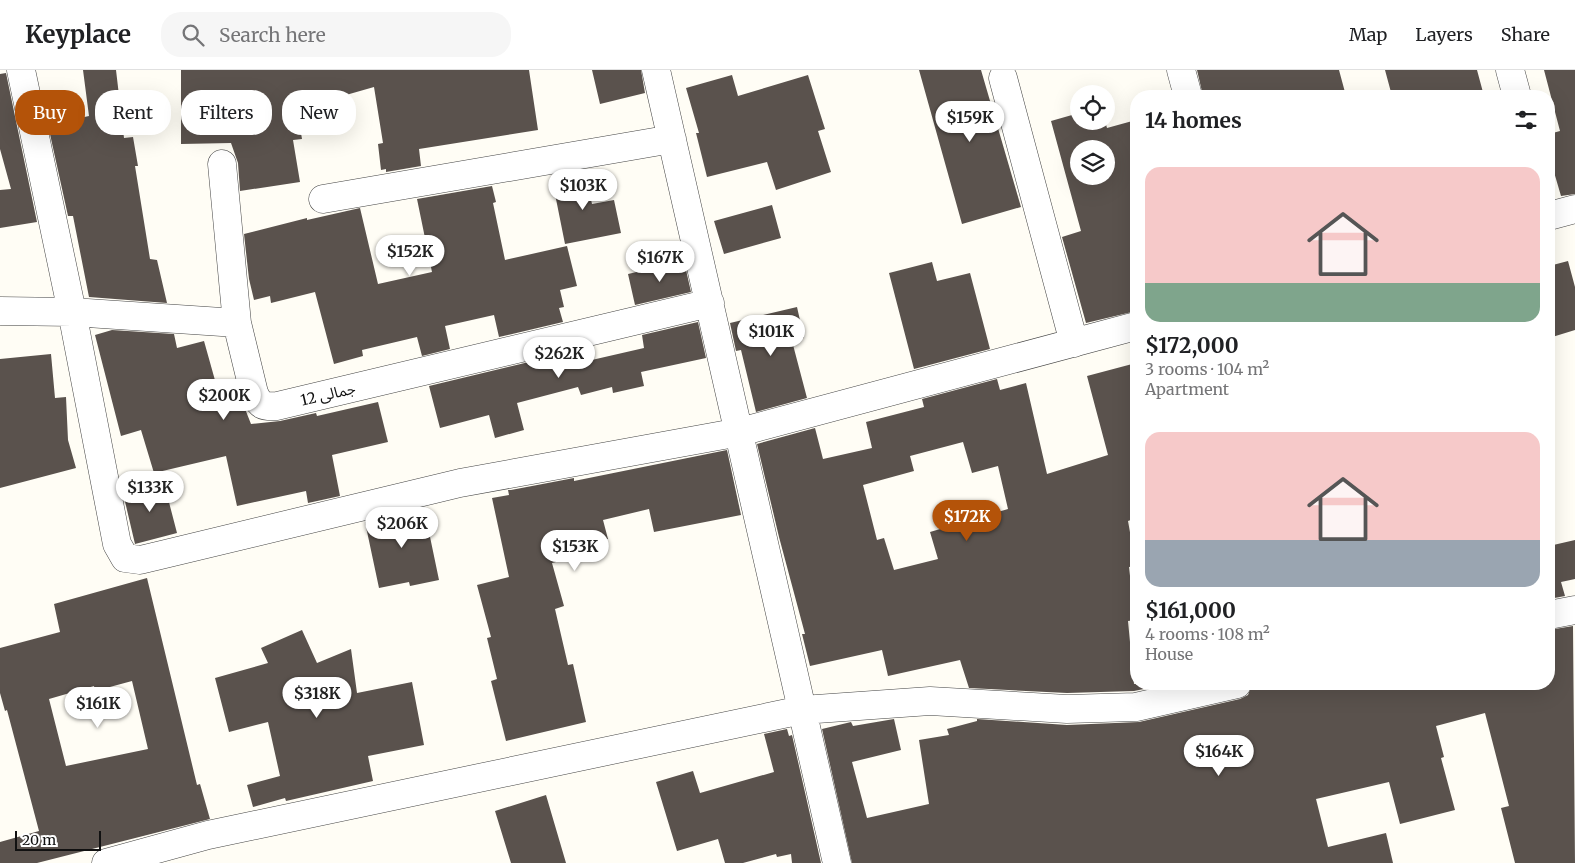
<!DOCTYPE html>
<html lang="en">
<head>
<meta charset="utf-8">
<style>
	body { margin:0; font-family:Merriweather,"Noto Sans Arabic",serif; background:#f6f6f6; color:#202124; height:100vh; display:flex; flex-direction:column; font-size:19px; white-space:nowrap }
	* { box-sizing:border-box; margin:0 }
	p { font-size:16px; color:#757577 }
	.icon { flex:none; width:28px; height:28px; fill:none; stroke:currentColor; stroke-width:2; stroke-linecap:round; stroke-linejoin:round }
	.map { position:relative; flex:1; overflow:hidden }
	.details { position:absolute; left:1130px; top:20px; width:425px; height:600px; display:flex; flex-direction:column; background:#fff; border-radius:20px; box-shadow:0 5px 20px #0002 }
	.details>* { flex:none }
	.banner { position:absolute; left:15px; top:20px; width:475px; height:45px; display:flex; gap:10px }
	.tools { position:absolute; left:1070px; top:15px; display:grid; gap:10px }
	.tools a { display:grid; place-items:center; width:45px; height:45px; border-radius:50%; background:#fff; box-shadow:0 5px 20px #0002; font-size:25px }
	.scale { position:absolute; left:15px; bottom:12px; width:86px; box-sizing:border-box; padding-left:5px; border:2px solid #111; border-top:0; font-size:14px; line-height:18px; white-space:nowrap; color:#111; -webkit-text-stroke:4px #fff; paint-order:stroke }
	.price { position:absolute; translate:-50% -42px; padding:0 11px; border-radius:18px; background:#fff; color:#222; font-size:16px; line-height:32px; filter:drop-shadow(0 1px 2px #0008) }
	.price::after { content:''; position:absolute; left:50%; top:30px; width:15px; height:11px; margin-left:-8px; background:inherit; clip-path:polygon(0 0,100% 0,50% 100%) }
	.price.active { background:#b45309; color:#fff }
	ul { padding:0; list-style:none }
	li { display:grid; align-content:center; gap:10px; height:265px; padding:0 15px }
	li span { display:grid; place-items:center; height:155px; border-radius:15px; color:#555 }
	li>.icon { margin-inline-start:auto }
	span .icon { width:90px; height:90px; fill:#fffc; stroke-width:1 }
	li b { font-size:21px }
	h2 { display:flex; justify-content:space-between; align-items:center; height:60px; padding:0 15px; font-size:21px }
	.pill { padding:0 18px; border-radius:20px; background:#fff; box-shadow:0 5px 20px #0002; font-size:18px; line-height:45px }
	.pill.active { background:#b45309; color:#fff }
	header { display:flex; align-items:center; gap:30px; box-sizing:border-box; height:70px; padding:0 25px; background:#fff; border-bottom:1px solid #e0e0e0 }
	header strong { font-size:24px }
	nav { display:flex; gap:28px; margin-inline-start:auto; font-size:18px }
	.search { width:350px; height:45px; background:#f6f6f6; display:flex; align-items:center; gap:12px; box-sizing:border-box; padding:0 18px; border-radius:20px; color:#757577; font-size:19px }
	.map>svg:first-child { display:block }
	.building { fill:#5a524d; fill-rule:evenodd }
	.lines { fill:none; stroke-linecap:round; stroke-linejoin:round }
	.street-casing { stroke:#444; stroke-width:29 }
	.street { stroke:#fff; stroke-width:28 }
	.labels { text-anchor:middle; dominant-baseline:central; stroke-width:5; stroke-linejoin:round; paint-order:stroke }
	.street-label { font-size:15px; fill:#111; stroke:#fff }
</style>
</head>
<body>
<header>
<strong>Keyplace</strong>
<div class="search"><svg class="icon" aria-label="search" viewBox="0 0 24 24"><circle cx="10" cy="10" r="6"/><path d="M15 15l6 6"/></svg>Search here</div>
<nav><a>Map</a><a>Layers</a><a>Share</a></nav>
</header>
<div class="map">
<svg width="1575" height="793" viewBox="0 0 1575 793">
	<rect width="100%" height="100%" fill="#fffdf5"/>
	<!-- building -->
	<path class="building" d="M83 0H116L124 68 133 67 138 96H135L150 189 157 190 167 233 89 227 73 146H68L48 55 89 46Z
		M181 0H529L538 60 419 79 421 96 386 102V99L381 100 378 74 383 73 374 17 297 39 302 69 293 70 300 112 240 121 238 93 231 73 181 74Z
		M592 0H641L645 23 600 34Z
		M919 0H981L1021 137 962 154Z
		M1197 0H1339L1346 26H1203Z
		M1385 0H1477L1484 26H1392Z
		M1544 0H1575V124L1561 126 1549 85V64L1560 61Z
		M6 3 37 152 0 158V120L11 119 0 79V4Z
		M732 5 738 26 808 5 825 59 818 61 831 102 776 120 767 92 707 107 696 63H699L686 18Z
		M1079 43V51H1105L1107 58 1136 50V214L1130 216 1136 241 1086 253 1062 167 1081 161 1051 51ZM1079 79H1106V106H1079Z
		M585 103 592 134 614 130 621 163 565 174 552 109Z
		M492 116 496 132 493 133 505 190 567 176 577 216 560 220 564 237 559 238 563 252 499 267 494 245 445 256 450 279 422 286 417 267 362 280 363 286 334 294 315 222 271 233 270 226 254 230 249 209 244 164 307 148V150L360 138 378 214 432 202 417 129Z
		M772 135 781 168 724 184 714 151Z
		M684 191 691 222 635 235 628 204Z
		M1568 191 1575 217V260L1549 268V196Z
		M932 192 937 211 970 203 990 279 914 299 889 203Z
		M797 237 804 268 792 271 807 328 756 342 741 280 736 281 730 253Z
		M698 252 706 288 641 302 644 316 613 323 612 317 581 325 578 317 517 333 524 360 495 368 489 345 440 358 429 316 571 282 573 289 581 286 583 292 644 278 642 265Z
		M112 260 174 264 177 278 204 271 218 321 236 316 251 354 280 351 316 343 317 346 378 332 388 372 332 385 340 426 308 433 306 421 237 436 226 386 154 403 141 360 121 366 95 265Z
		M51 284 55 328 66 327 68 370 76 398 0 418V289Z
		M1136 293V448L1128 451 1136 496 1129 497 1135 550 1128 551 1134 614H1168L1134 621 1067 623 969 618 960 590 888 606 882 580 810 596 802 564H805L779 467 757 374 815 358 823 389 872 378 866 352 924 337 922 329 997 309 1000 320 1026 313 1047 404 1108 385 1087 306ZM963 372 972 403 998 396 1008 439 930 462 938 489 894 500 884 468 877 470 863 415 914 401 910 386Z
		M727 380 741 445 654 462 649 439 603 450 608 469 588 473 591 483 552 493 564 536 555 539 568 595 573 594 586 652 506 671 491 611 497 609 487 568 491 567 477 515 509 507 492 428 509 425 508 420H511L574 408V411Z
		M164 413 177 463 135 474 123 423Z
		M424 438 439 510 410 516 409 512 379 518 365 452Z
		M1575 470V509L1561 512 1565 526 1549 529V476Z
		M147 508 197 715 200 714 210 749 37 793H0V772L39 761 7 640 5 641 0 623V578L60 562 54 534ZM132 611 148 679 66 696 49 629 94 616 95 621Z
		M1573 556 1575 793H1515L1501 738 1509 736 1485 643 1436 656 1444 687 1441 688 1455 740 1400 754 1389 712 1316 729 1328 777 1386 763 1393 793H852L822 659 851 652 853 656 894 649 901 680 852 692 867 748 929 734 919 670 949 665 947 659 977 651V649L1067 655 1139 652 1240 629 1248 625 1252 614H1549V560Z
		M302 560 317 593 351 579 357 623 412 612 424 675 368 686 373 711 286 731 285 728 253 737 247 715 280 706 268 652 229 662 215 608 268 593 261 578Z
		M787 659 789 666 792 665 821 793H792L791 784 777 787 776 784 743 793H725L718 769 677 781 656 712 693 701 700 723 774 702 764 664Z
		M546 725 566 793H511L495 741Z"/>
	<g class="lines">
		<!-- street casing -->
		<g class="street-casing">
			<path id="street" d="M21 0 72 242 117 474 125 488 140 490 161 485 460 413 740 362 1136 256
				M656 0 837 793
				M1181 0 1188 26
				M1510 0 1517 26
				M1003 8 1074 273
				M222 94 237 253 254 323C260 336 263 337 277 336L710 233
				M323 129 672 69
				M1549 146 1575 139
				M0 241 72 242 237 253
				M1549 545 1575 540
				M106 793 208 765 802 640 930 631 1067 639 1136 637 1237 614"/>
		</g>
		<!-- street -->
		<use href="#street" class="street"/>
	</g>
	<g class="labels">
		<!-- street labels -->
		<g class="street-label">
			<text transform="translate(328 324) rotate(-13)">جمالی 12</text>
		</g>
	</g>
</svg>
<div class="tools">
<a><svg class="icon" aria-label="locate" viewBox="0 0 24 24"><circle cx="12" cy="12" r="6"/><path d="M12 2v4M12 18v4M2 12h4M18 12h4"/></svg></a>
<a><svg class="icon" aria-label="layers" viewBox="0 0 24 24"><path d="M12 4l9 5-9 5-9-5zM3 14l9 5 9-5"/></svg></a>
</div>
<div class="scale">20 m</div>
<b class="price" style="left:970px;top:73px">$159K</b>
<b class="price" style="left:583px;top:141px">$103K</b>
<b class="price" style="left:410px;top:207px">$152K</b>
<b class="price" style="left:660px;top:213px">$167K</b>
<b class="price" style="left:771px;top:287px">$101K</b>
<b class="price" style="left:559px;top:309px">$262K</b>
<b class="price" style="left:224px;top:351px">$200K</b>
<b class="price" style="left:150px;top:443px">$133K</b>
<b class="price active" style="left:967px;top:472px">$172K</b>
<b class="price" style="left:402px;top:479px">$206K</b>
<b class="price" style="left:575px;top:502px">$153K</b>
<b class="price" style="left:317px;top:649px">$318K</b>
<b class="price" style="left:98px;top:659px">$161K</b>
<b class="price" style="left:1219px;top:707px">$164K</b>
<div class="banner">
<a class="pill active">Buy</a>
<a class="pill">Rent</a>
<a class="pill">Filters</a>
<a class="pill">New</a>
</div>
<section class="details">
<h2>14 homes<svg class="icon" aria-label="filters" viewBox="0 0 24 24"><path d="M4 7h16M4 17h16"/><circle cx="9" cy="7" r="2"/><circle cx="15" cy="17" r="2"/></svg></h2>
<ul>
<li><span style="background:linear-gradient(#f6c9c9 75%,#7fa58c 0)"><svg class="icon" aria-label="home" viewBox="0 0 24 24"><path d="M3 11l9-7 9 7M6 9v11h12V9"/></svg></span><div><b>$172,000</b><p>3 rooms · 104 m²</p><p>Apartment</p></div></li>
<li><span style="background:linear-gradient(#f6c9c9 70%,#9aa5b1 0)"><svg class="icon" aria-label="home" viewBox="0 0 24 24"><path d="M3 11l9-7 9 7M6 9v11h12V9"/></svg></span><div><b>$161,000</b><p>4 rooms · 108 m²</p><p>House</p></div></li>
</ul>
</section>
</div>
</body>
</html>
